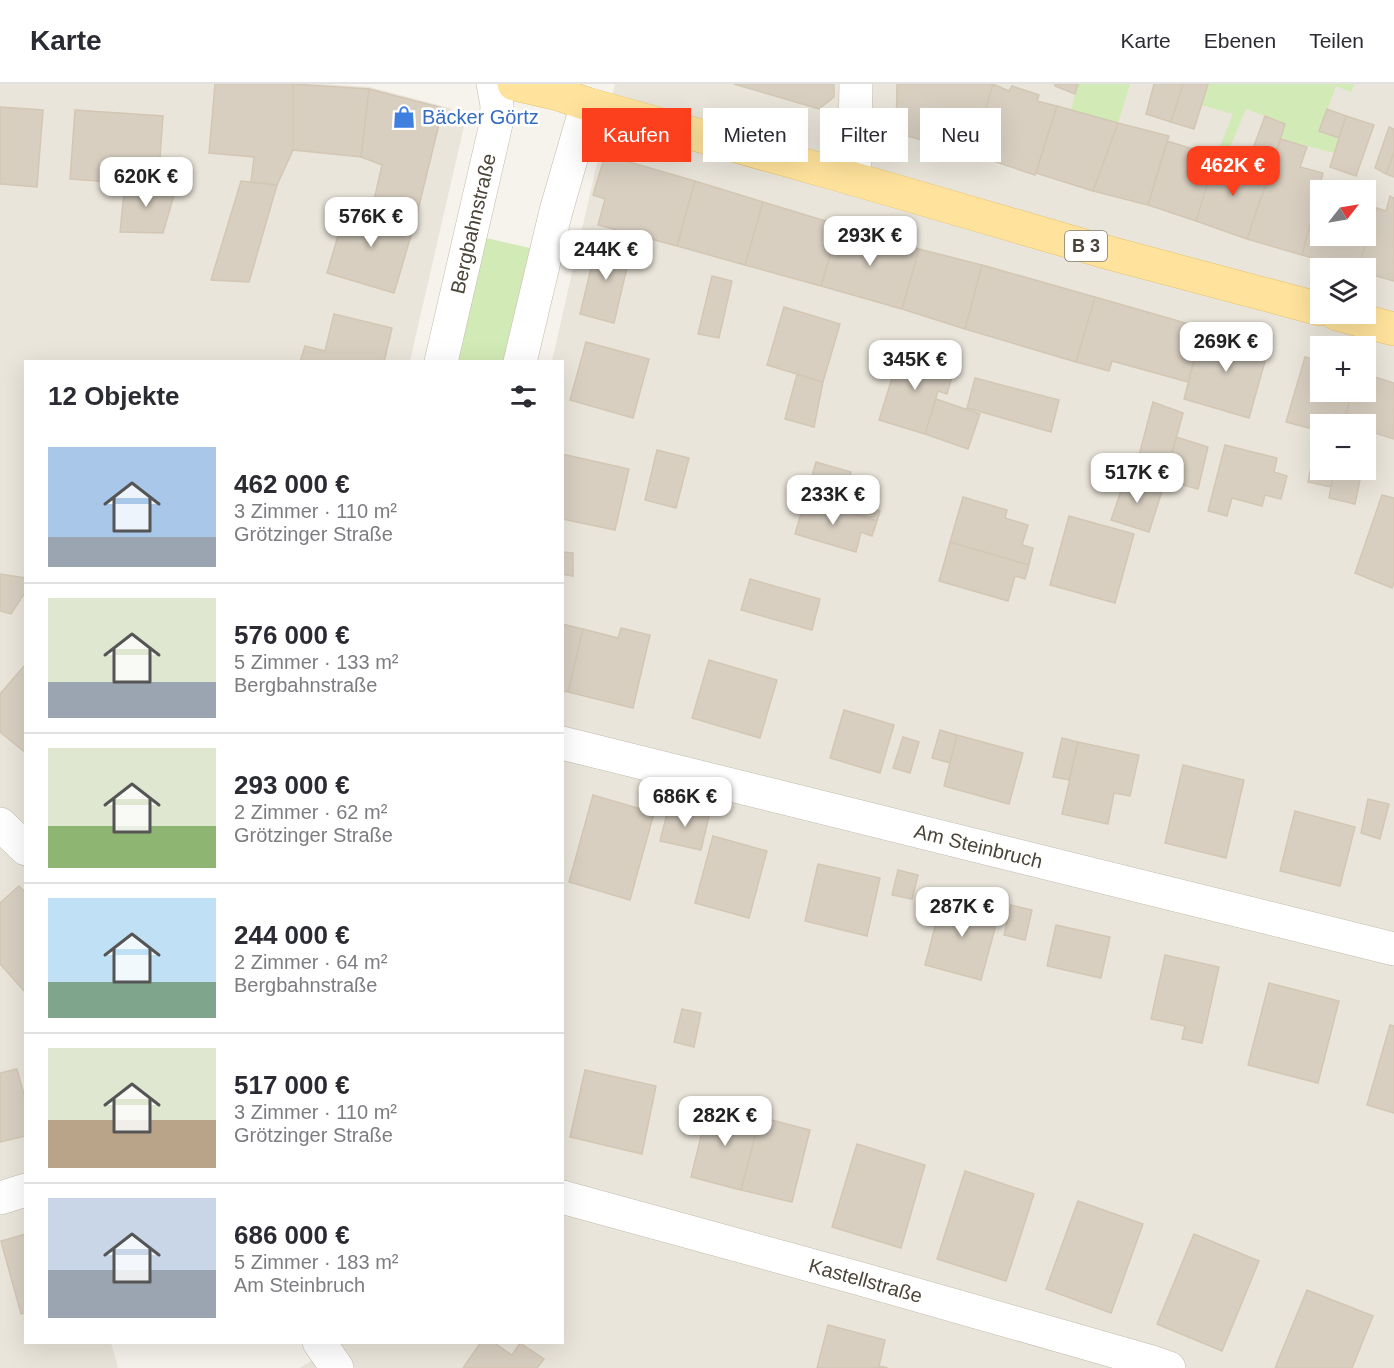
<!DOCTYPE html>
<html lang="de">
<head>
<meta charset="utf-8">
<style>
	body { margin:0; font-family:Helvetica,sans-serif; background:#f7f7f7; color:#2b2b33; height:100vh; display:flex; flex-direction:column; font-size:22px; white-space:nowrap }
	* { box-sizing:border-box; margin:0 }
	p { font-size:20px; color:#7c7c81 }
	.icon { flex:none; width:33px; height:33px; fill:none; stroke:currentColor; stroke-width:2; stroke-linecap:round; stroke-linejoin:round }
	.map { position:relative; flex:1; overflow:hidden }
	.sheet { position:absolute; left:24px; top:276px; width:540px; height:984px; display:flex; flex-direction:column; background:#fff; border-radius:0px; box-shadow:0 6px 24px #0002 }
	.sheet>* { flex:none }
	.top-card { position:absolute; left:582px; top:24px; width:570px; height:54px; display:flex; gap:12px }
	.needle { width:39px; rotate:59deg }
	.tools { position:absolute; left:1310px; top:96px; display:grid; gap:12px }
	.tools a { display:grid; place-items:center; width:66px; height:66px; border-radius:0px; background:#fff; box-shadow:0 6px 24px #0002; font-size:30px }
	.price { position:absolute; translate:-50% -51px; padding:0 14px; border-radius:12px; background:#fff; color:#222; font-size:20px; line-height:39px; filter:drop-shadow(0 2px 3px #0008) }
	.price::after { content:''; position:absolute; left:50%; top:36px; width:18px; height:14px; margin-left:-9px; background:inherit; clip-path:polygon(0 0,100% 0,50% 100%) }
	.price.active { background:#fc3f1d; color:#fff }
	ul { padding:0; list-style:none }
	li { display:flex; align-items:center; gap:18px; height:150px; padding:0 24px }
	li+li { border-top:2px solid #e1e1e2 }
	li span { display:grid; place-items:center; flex:none; width:168px; height:120px; border-radius:0px; color:#555 }
	li>.icon { margin-inline-start:auto }
	span .icon { width:72px; height:72px; fill:#fffc; stroke-width:1 }
	li b { font-size:26px }
	h2 { display:flex; justify-content:space-between; align-items:center; height:72px; padding:0 24px; font-size:26px }
	.tag { padding:0 21px; border-radius:0px; background:#fff; box-shadow:0 6px 24px #0002; font-size:21px; line-height:54px }
	.tag.active { background:#fc3f1d; color:#fff }
	header { display:flex; align-items:center; gap:36px; box-sizing:border-box; height:84px; padding:0 30px; background:#fff; border-bottom:2px solid #e1e1e2 }
	header strong { font-size:28px }
	nav { display:flex; gap:33px; margin-inline-start:auto; font-size:21px }
	.map>svg:first-child { display:block }
	.residential { fill:#eae5da; fill-rule:evenodd }
	.green { fill:#d2eab5 }
	.building { fill:#d8cfc1; stroke:#d3c7b4; stroke-width:1.5 }
	.lines { fill:none; stroke-linecap:round; stroke-linejoin:round }
	.minor-casing { stroke:#c2bbae; stroke-width:34 }
	.major-casing { stroke:#e6c16a; stroke-width:34 }
	.minor { stroke:#fff; stroke-width:33 }
	.major { stroke:#ffe39c; stroke-width:33 }
	.labels { text-anchor:middle; dominant-baseline:central; stroke-width:5; stroke-linejoin:round; paint-order:stroke }
	.shield { fill:#fff; stroke:#817c74; stroke-width:1.5 }
	.shield-label { font-size:18px; font-weight:bold; fill:#4b4439 }
	.shop-label { font-size:20px; fill:#366cbe; stroke:#fff; text-anchor:start }
	.street-label { font-size:20px; fill:#4b4439; stroke:#fff }
</style>
</head>
<body>
<header>
<strong>Karte</strong>
<nav><a>Karte</a><a>Ebenen</a><a>Teilen</a></nav>
</header>
<div class="map">
<svg width="1394" height="1284" viewBox="0 0 1394 1284">
	<rect width="100%" height="100%" fill="#f6f3ec"/>
	<!-- residential -->
	<path class="residential" d="M0 0H325L370 3 450 24 465 38 410 277 26 278V1258L111 1259 118 1284H0Z
		M615 0H1394V1284H299L344 1259 562 1258V278L552 277ZM1320 106H1365V152H1320ZM1320 184H1365V230H1320ZM1320 262H1365V308H1320ZM1320 340H1365V386H1320Z"/>
	<!-- green -->
	<path class="green" d="M1078 0H1130L1118 39 1071 26Z
		M1208 0H1354L1351 8 1336 2 1320 47 1339 54 1334 69 1281 55 1285 40 1246 25 1225 75 1216 72 1233 30 1201 21Z
		M486 154 530 164 503 277 458 278Z"/>
	<!-- building -->
	<path class="building" d="M215 0H293V66L277 101 251 98 254 73 209 69Z
		M293 0 369 5 361 73 293 66Z
		M734 0H834V13L819 25Z
		M897 0H993L972 70 896 49Z
		M993 0 1009 7 1012 2 1039 11 1037 17 1057 22 1035 91 972 70Z
		M1055 0H1078L1075 10 1055 2Z
		M1154 0H1183L1171 38 1146 30Z
		M1183 0H1208L1194 45 1171 38Z
		M369 5 443 24 415 138 372 125 382 81 361 73Z
		M1057 22 1118 39 1093 107 1036 89Z
		M0 23 43 26 37 103 0 100Z
		M1327 25 1346 32 1339 54 1319 47Z
		M75 26 163 32 158 101 70 95Z
		M1265 32 1285 40 1276 69 1254 62Z
		M1346 32 1374 41 1356 92 1330 83Z
		M1118 39 1169 52 1148 121 1093 107Z
		M1389 43 1394 45V68L1386 90 1375 84Z
		M1281 55 1307 63 1300 83 1323 89 1302 171 1247 155Z
		M1167 57 1216 72 1196 137 1148 121Z
		M1394 68V93L1386 90Z
		M605 71 695 97 677 162 598 141 605 115 593 111Z
		M1216 72 1270 88 1247 155 1196 137Z
		M241 97 277 101 249 198 211 196Z
		M695 97 763 118 745 181 677 162Z
		M125 99 158 101H177L163 149 120 148Z
		M1321 100 1333 103 1334 100 1354 106H1320V152H1365V120L1377 124 1358 184H1349L1302 171Z
		M1390 112 1394 114V197L1365 189V184H1358L1377 124 1386 127Z
		M348 118 415 138 394 209 327 189Z
		M763 118 839 141 821 202 745 181Z
		M839 141 919 165 902 225 821 202Z
		M598 155 632 162 614 239 580 230Z
		M919 165 982 181 965 245 902 225Z
		M982 181 1095 213 1076 278 965 245Z
		M712 192 732 197 719 254 698 250Z
		M1095 213 1203 244 1188 298 1112 277 1109 287 1076 278Z
		M784 223 840 240 823 298 767 281Z
		M334 230 392 244 384 278H300L305 262 325 267Z
		M1203 244 1269 263 1249 334 1184 315Z
		M586 258 649 275 633 334 570 316Z
		M901 265 955 282 947 310 938 307 925 350 879 336Z
		M1305 273 1320 277V308H1352L1343 340H1320V347L1286 338Z
		M797 290 823 298 814 343 785 335Z
		M1365 290 1394 299V355L1365 346V340H1343L1352 308H1365Z
		M975 294 1059 316 1051 348 967 324Z
		M936 315 980 330 968 365 925 350Z
		M1153 318 1183 329 1163 404 1133 394Z
		M1176 353 1208 363 1198 405 1165 396Z
		M1225 361 1277 374 1274 388 1287 392 1281 415 1265 411 1262 422 1232 414 1227 432 1208 427Z
		M1315 363 1320 364V386H1334L1331 403 1308 398Z
		M657 366 689 374 676 424 645 416Z
		M562 370 629 385 615 446 562 435Z
		M816 378 851 388 848 399 870 406 865 422 880 427 877 437 805 416Z
		M1334 386H1362L1355 420 1329 414Z
		M1126 392 1163 404 1149 448 1111 436Z
		M1382 411 1394 414V499L1392 504 1355 489Z
		M963 413 1007 426 1005 434 1028 441 1022 461 1033 464 1029 481 950 458Z
		M805 416 877 437 872 452 861 448 856 468 795 450Z
		M1069 432 1134 450 1115 519 1050 501Z
		M950 458 1029 481 1025 495 1015 492 1008 517 939 497Z
		M562 468 573 469V492L562 490Z
		M0 490 26 494V507L11 530 0 527Z
		M750 495 820 515 812 546 741 526Z
		M562 540 583 545 568 608 562 607Z
		M621 544 650 551 633 624 568 608 583 545 618 554Z
		M709 576 777 596 760 654 692 634Z
		M25 581H26V669L0 648V610Z
		M844 626 894 641 880 689 830 674Z
		M940 646 957 651 950 679 932 674Z
		M957 651 1023 669 1009 720 944 702Z
		M903 653 919 658 910 689 893 684Z
		M1062 654 1078 658 1069 696 1053 693Z
		M1078 658 1139 671 1130 712 1114 709 1108 740 1062 730Z
		M1183 681 1244 696 1226 774 1165 759Z
		M593 711 654 729 630 816 569 798Z
		M1368 715 1389 720 1380 755 1361 749Z
		M669 722 709 732 701 766 660 757Z
		M1295 727 1355 743 1340 802 1280 787Z
		M713 752 767 767 749 834 695 819Z
		M818 780 880 794 867 852 805 837Z
		M898 786 918 791 912 815 892 811Z
		M19 802 26 809V909L0 880V819Z
		M943 812 1000 826 981 896 925 881Z
		M1011 821 1032 826 1025 856 1004 851Z
		M1056 841 1110 853 1101 894 1047 882Z
		M1165 871 1219 883 1202 959 1182 955 1185 942 1151 935Z
		M1269 899 1339 917 1318 999 1248 981Z
		M682 925 701 929 694 963 674 958Z
		M1390 941 1394 942V1029L1367 1021Z
		M17 985 26 1018V1052L0 1058V989Z
		M585 986 656 1002 642 1070 570 1053Z
		M709 1020 760 1033 741 1106 691 1093Z
		M760 1033 810 1046 792 1118 741 1106Z
		M857 1060 925 1081 901 1164 832 1143Z
		M965 1087 1034 1110 1006 1197 937 1175Z
		M1078 1117 1143 1140 1111 1229 1046 1205Z
		M26 1150V1229L21 1230 1 1157Z
		M1194 1150 1259 1177 1222 1267 1157 1240Z
		M1307 1206 1373 1232 1352 1284H1275Z
		M828 1241 885 1256 879 1282 888 1284H817Z
		M481 1258H493L512 1271 520 1259 544 1275 537 1284H463Z"/>
	<g class="lines">
		<!-- minor casing -->
		<g class="minor-casing">
			<g id="minor">
				<path d="M854 95 856 0"/>
				<path id="s1" d="M441 278 496 40 497 21 493 0"/>
				<path d="M520 278 556 127 587 20"/>
				<path id="s2" d="M562 659 1394 865"/>
				<path d="M0 740 26 765"/>
				<path id="s3" d="M562 1113 861 1195 1152 1278 1169 1284"/>
				<path d="M0 1114 26 1106"/>
				<path d="M319 1258 337 1284"/>
			</g>
		</g>
		<!-- major casing -->
		<g class="major-casing">
			<path id="major" d="M514 0 558 10 587 20 854 95 1102 167 1320 225
				M1337 230 1394 245"/>
		</g>
		<!-- minor -->
		<use href="#minor" class="minor"/>
		<!-- major -->
		<use href="#major" class="major"/>
	</g>
	<!-- icons -->
	<defs>
		<g id="shop-bare" transform="scale(1.8)"><path d="M-5-2.5h2.3a2.7 3.5 0 0 1 5.4 0H5L5.5 6h-11ZM-1.5-2.5h3a1.5 2.3 0 0 0-3 0Z" fill="#3f7fe0" stroke="#fff" stroke-width="2.5" paint-order="stroke"/></g>
	</defs>
	<g fill-rule="evenodd">
		<use href="#shop-bare" x="404" y="33"/>
	</g>
	<g class="labels">
		<!-- shield labels -->
		<rect class="shield" x="1065" y="147" width="42" height="30" rx="4.5"/>
		<g class="shield-label">
			<text x="1086" y="162">B 3</text>
		</g>
		<!-- shop labels -->
		<g class="shop-label">
			<text x="422" y="33">Bäcker Görtz</text>
		</g>
		<!-- street labels -->
		<g class="street-label">
			<text stroke="none"><textPath href="#s1" startOffset="142">Bergbahnstraße</textPath></text>
			<text stroke="none"><textPath href="#s2" startOffset="429">Am Steinbruch</textPath></text>
			<text stroke="none"><textPath href="#s3" startOffset="315">Kastellstraße</textPath></text>
		</g>
	</g>
</svg>
<div class="tools">
<a><svg class="needle" viewBox="-14 -14 28 28"><path d="M0-13l5 13h-10z" fill="#e53935"/><path d="M0 13l5-13h-10z" fill="#7c7c81"/></svg></a>
<a><svg class="icon" aria-label="layers" viewBox="0 0 24 24"><path d="M12 4l9 5-9 5-9-5zM3 14l9 5 9-5"/></svg></a>
<a>+</a>
<a>−</a>
</div>
<b class="price active" style="left:1233px;top:113px">462K €</b>
<b class="price" style="left:146px;top:124px">620K €</b>
<b class="price" style="left:371px;top:164px">576K €</b>
<b class="price" style="left:870px;top:183px">293K €</b>
<b class="price" style="left:606px;top:197px">244K €</b>
<b class="price" style="left:1226px;top:289px">269K €</b>
<b class="price" style="left:915px;top:307px">345K €</b>
<b class="price" style="left:1137px;top:420px">517K €</b>
<b class="price" style="left:833px;top:442px">233K €</b>
<b class="price" style="left:685px;top:744px">686K €</b>
<b class="price" style="left:962px;top:854px">287K €</b>
<b class="price" style="left:725px;top:1063px">282K €</b>
<div class="top-card">
<a class="tag active">Kaufen</a>
<a class="tag">Mieten</a>
<a class="tag">Filter</a>
<a class="tag">Neu</a>
</div>
<section class="sheet">
<h2>12 Objekte<svg class="icon" aria-label="filters" viewBox="0 0 24 24"><path d="M4 7h16M4 17h16"/><circle cx="9" cy="7" r="2"/><circle cx="15" cy="17" r="2"/></svg></h2>
<ul>
<li><span style="background:linear-gradient(#a9c7e8 75%,#9aa5b1 0)"><svg class="icon" aria-label="home" viewBox="0 0 24 24"><path d="M3 11l9-7 9 7M6 9v11h12V9"/></svg></span><div><b>462 000 €</b><p>3 Zimmer · 110 m²</p><p>Grötzinger Straße</p></div></li>
<li><span style="background:linear-gradient(#dfe7d0 70%,#9aa5b1 0)"><svg class="icon" aria-label="home" viewBox="0 0 24 24"><path d="M3 11l9-7 9 7M6 9v11h12V9"/></svg></span><div><b>576 000 €</b><p>5 Zimmer · 133 m²</p><p>Bergbahnstraße</p></div></li>
<li><span style="background:linear-gradient(#dfe7d0 65%,#8fb573 0)"><svg class="icon" aria-label="home" viewBox="0 0 24 24"><path d="M3 11l9-7 9 7M6 9v11h12V9"/></svg></span><div><b>293 000 €</b><p>2 Zimmer · 62 m²</p><p>Grötzinger Straße</p></div></li>
<li><span style="background:linear-gradient(#bfe0f5 70%,#7fa58c 0)"><svg class="icon" aria-label="home" viewBox="0 0 24 24"><path d="M3 11l9-7 9 7M6 9v11h12V9"/></svg></span><div><b>244 000 €</b><p>2 Zimmer · 64 m²</p><p>Bergbahnstraße</p></div></li>
<li><span style="background:linear-gradient(#dfe7d0 60%,#b9a48a 0)"><svg class="icon" aria-label="home" viewBox="0 0 24 24"><path d="M3 11l9-7 9 7M6 9v11h12V9"/></svg></span><div><b>517 000 €</b><p>3 Zimmer · 110 m²</p><p>Grötzinger Straße</p></div></li>
<li><span style="background:linear-gradient(#c9d6e8 60%,#9aa5b1 0)"><svg class="icon" aria-label="home" viewBox="0 0 24 24"><path d="M3 11l9-7 9 7M6 9v11h12V9"/></svg></span><div><b>686 000 €</b><p>5 Zimmer · 183 m²</p><p>Am Steinbruch</p></div></li>
</ul>
</section>
</div>
</body>
</html>
